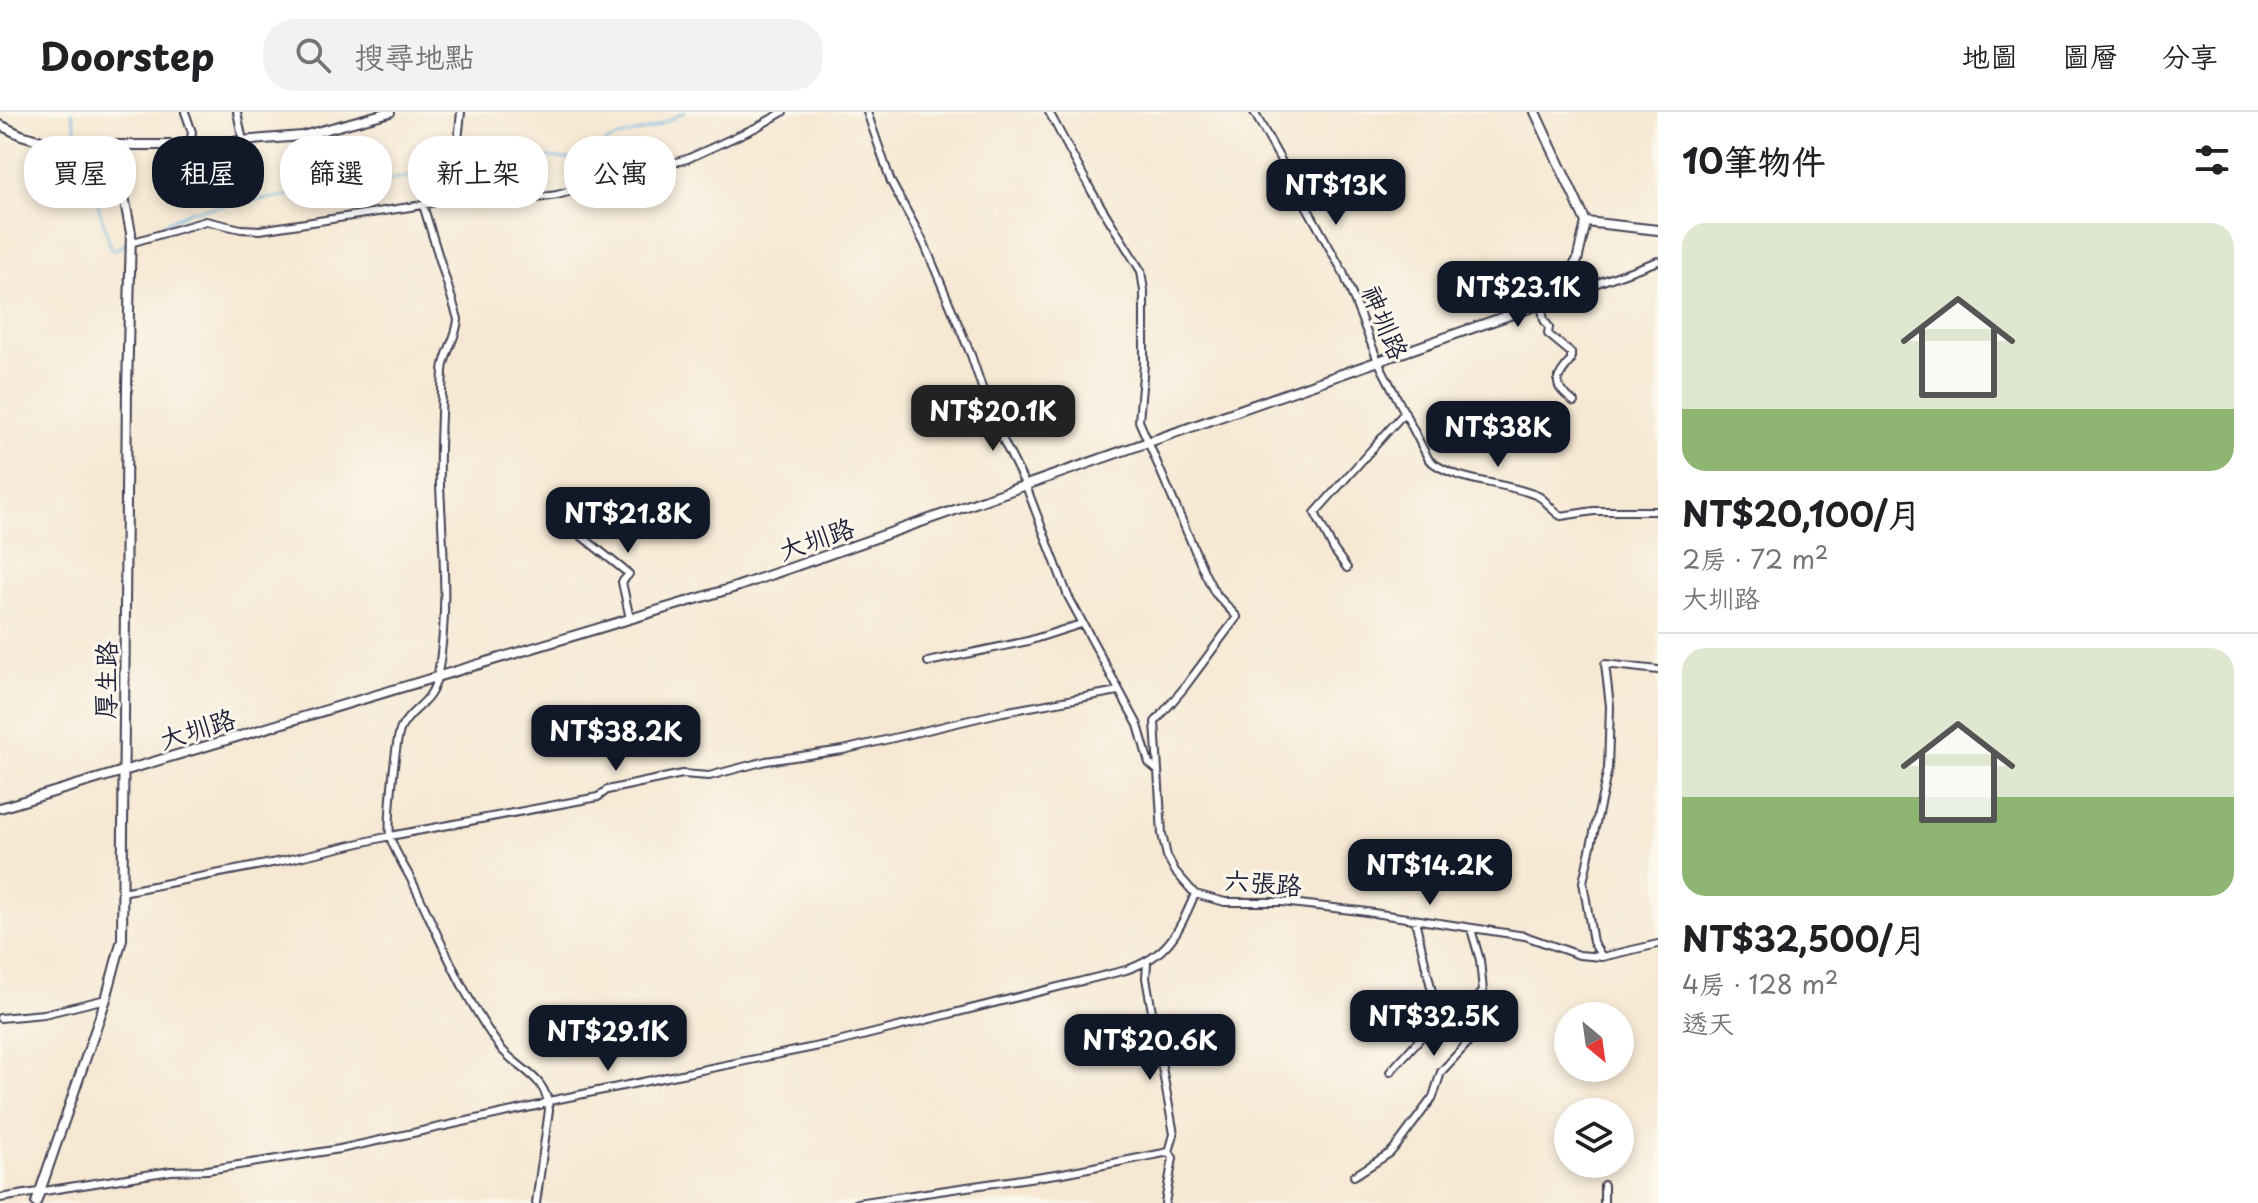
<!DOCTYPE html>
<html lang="zh-TW">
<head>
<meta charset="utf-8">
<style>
	body { margin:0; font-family:"Playpen Sans","LXGW WenKai TC",sans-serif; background:#f2f2f2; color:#202124; height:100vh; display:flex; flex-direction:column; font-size:30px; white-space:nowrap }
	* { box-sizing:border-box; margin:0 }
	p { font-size:26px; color:#757577 }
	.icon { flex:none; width:44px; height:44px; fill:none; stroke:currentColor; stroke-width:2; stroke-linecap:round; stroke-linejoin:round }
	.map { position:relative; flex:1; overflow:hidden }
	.details { display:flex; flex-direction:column; background:#fff; width:600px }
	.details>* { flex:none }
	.top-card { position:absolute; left:24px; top:24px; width:760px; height:72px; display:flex; gap:16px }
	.needle { width:52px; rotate:151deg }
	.buttons { position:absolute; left:1554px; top:890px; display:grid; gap:16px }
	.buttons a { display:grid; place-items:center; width:80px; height:80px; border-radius:50%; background:#fff; box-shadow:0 4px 12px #0003; font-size:40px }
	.price { position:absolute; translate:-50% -68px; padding:0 18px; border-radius:16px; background:#111827; color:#fff; font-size:26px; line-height:52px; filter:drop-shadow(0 2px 4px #0008) }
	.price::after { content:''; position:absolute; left:50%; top:48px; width:24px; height:18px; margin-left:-12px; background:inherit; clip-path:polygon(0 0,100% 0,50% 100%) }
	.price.on { background:#222; color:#fff }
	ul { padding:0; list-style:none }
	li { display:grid; align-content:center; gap:16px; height:424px; padding:0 24px }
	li+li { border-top:2px solid #e0e0e0 }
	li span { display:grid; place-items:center; height:248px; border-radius:24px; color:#555 }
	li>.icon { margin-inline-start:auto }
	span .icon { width:144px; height:144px; fill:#fffc; stroke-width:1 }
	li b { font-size:34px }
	h2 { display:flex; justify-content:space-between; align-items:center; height:96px; padding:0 24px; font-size:34px }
	.tag { padding:0 28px; border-radius:32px; background:#fff; box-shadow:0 4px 12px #0003; font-size:28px; line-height:72px }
	.tag.on { background:#111827; color:#fff }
	header { display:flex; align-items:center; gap:48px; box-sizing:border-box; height:112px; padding:0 40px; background:#fff; border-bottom:2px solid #e0e0e0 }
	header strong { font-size:38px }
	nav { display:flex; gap:44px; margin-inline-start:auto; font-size:28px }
	.search { width:560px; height:72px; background:#f2f2f2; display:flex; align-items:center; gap:20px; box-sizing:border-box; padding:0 28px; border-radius:32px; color:#757577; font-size:30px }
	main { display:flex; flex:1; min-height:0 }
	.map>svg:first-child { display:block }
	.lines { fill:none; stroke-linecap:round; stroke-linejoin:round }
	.stream { stroke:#67b6e1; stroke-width:2 }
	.minor-casing { stroke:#424052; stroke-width:10 }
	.tertiary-casing { stroke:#424052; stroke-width:12 }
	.minor { stroke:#fff; stroke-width:6 }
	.tertiary { stroke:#fff; stroke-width:8 }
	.labels { text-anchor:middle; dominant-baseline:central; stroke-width:6; stroke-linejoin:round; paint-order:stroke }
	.street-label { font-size:26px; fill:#22223b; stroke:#fbf7ec }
</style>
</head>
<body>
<header>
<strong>Doorstep</strong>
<div class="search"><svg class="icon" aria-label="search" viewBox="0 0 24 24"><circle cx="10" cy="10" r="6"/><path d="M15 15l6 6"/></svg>搜尋地點</div>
<nav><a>地圖</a><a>圖層</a><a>分享</a></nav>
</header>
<main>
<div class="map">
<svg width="1658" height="1091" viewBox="0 0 1658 1091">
	<rect width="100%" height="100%" fill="#fbf7ec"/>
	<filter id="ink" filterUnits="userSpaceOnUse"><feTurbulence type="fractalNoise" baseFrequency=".0125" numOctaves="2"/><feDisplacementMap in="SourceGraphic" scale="16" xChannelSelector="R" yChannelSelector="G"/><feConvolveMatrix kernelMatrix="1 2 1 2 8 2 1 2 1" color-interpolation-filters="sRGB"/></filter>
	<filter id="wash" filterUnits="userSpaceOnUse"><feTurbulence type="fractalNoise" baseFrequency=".006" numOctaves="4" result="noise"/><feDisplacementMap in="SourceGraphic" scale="32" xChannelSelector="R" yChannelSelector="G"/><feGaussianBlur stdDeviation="1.8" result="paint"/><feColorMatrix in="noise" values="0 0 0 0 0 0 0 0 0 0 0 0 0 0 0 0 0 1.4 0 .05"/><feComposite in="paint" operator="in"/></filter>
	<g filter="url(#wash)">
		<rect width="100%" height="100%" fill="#f6e8d3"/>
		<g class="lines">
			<!-- stream -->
			<path class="stream" d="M72 0 79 30
				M81 36 112 139 128 131
				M459 52 511 39 563 47 581 46 615 26 650 17 685 0
				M138 126 189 99 407 65 453 54"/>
		</g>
	</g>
	<g filter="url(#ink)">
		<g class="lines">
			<!-- minor casing -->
			<g class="minor-casing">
				<path id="minor" d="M185 0 192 20 190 33
					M237 0 243 29
					M867 0 891 70 924 131 971 243 993 308 1026 374 1068 484 1138 613 1149 651 1157 658
					M1049 0 1092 80 1141 159 1144 179V252L1139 309 1205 462 1215 481 1237 505 1184 576 1155 610 1162 722 1167 744 1175 759 1195 782 1225 790H1282L1360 799 1525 824 1579 843 1602 845 1658 832
					M1254 0 1343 160 1378 249 1429 348C1459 372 1504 369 1538 384 1548 389 1551 399 1561 404L1594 399H1658
					M452 87 461 0
					M423 93 458 207C457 226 444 241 443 259 441 297 439 336 440 374 443 437 449 500 438 562 431 595 413 593 401 616 395 628 388 710 390 724 394 740 407 758 414 773 440 827 464 886 499 934 517 958 547 963 549 998L536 1091
					M130 131 206 109 241 117 260 118 423 93 470 82 523 88 557 83 687 47 757 15 783 0
					M1548 189 1658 149
					M1541 192 1544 208 1549 215 1548 222 1571 241V248C1554 269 1552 272 1574 290
					M569 398 575 419 629 462 622 470 630 507
					M1347 456 1334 438 1315 401 1405 300
					M928 550 1028 529 1081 512
					M122 780 282 749 390 724 598 685 607 678 682 662 709 664 766 649 843 638 1003 600 1118 579
					M1602 845 1593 830 1583 770 1608 657 1610 594 1605 552 1658 558
					M1147 851 1146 866 1174 1022 1169 1040 1173 1046 1165 1091
					M0 906 44 902 106 887
					M1390 960 1443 901 1434 888 1415 808
					M1354 1064 1390 1041 1398 1032 1433 985 1441 960 1475 923 1467 899 1483 879 1480 848 1471 817
					M1604 1073V1091
					M0 1086 171 1059 207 1058 340 1037 540 993 549 989 834 931 1126 858C1168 844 1178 821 1195 782
					M857 1091 1063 1061 1169 1040"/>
			</g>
			<!-- tertiary casing -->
			<g class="tertiary-casing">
				<path id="tertiary" d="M1535 0 1586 110
					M0 13 21 23 55 33H190L302 24 390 0
					M1586 110 1658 118
					M0 696 736 475 1541 192 1548 189 1577 149 1586 110
					M36 1091 106 887 122 827 127 276 131 121 114 33"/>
			</g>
			<!-- minor -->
			<use href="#minor" class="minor"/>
			<!-- tertiary -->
			<use href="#tertiary" class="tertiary"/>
		</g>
	</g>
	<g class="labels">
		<!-- street labels -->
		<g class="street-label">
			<text transform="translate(1386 210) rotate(67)">神圳路</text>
			<text transform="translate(816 426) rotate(-19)">大圳路</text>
			<text transform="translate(105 568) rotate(-89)">厚生路</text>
			<text transform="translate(197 616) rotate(-17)">大圳路</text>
			<text transform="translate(1263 770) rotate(4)">六張路</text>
		</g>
	</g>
</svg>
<div class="buttons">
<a><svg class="needle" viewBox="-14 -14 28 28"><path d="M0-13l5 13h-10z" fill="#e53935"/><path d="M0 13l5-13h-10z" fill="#757577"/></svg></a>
<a><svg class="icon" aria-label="layers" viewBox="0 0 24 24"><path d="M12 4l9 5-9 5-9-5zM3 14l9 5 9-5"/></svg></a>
</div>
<b class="price" style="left:1336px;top:115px">NT$13K</b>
<b class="price" style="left:1518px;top:217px">NT$23.1K</b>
<b class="price on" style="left:993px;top:341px">NT$20.1K</b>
<b class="price" style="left:1498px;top:357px">NT$38K</b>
<b class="price" style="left:628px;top:443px">NT$21.8K</b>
<b class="price" style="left:616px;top:661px">NT$38.2K</b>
<b class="price" style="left:1430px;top:795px">NT$14.2K</b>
<b class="price" style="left:1434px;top:946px">NT$32.5K</b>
<b class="price" style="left:608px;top:961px">NT$29.1K</b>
<b class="price" style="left:1150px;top:970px">NT$20.6K</b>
<div class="top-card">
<a class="tag">買屋</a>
<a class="tag on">租屋</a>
<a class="tag">篩選</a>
<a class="tag">新上架</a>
<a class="tag">公寓</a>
</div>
</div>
<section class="details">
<h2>10筆物件<svg class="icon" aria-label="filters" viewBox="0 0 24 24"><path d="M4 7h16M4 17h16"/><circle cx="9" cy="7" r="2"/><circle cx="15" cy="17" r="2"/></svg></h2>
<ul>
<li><span style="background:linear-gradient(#dfe7d0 75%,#8fb573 0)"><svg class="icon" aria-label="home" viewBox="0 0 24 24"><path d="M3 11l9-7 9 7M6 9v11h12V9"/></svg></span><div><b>NT$20,100/月</b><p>2房 · 72 m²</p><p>大圳路</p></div></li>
<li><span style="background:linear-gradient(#dfe7d0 60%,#8fb573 0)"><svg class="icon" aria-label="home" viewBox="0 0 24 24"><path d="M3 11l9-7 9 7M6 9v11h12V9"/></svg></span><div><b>NT$32,500/月</b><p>4房 · 128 m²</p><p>透天</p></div></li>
</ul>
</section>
</main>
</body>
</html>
